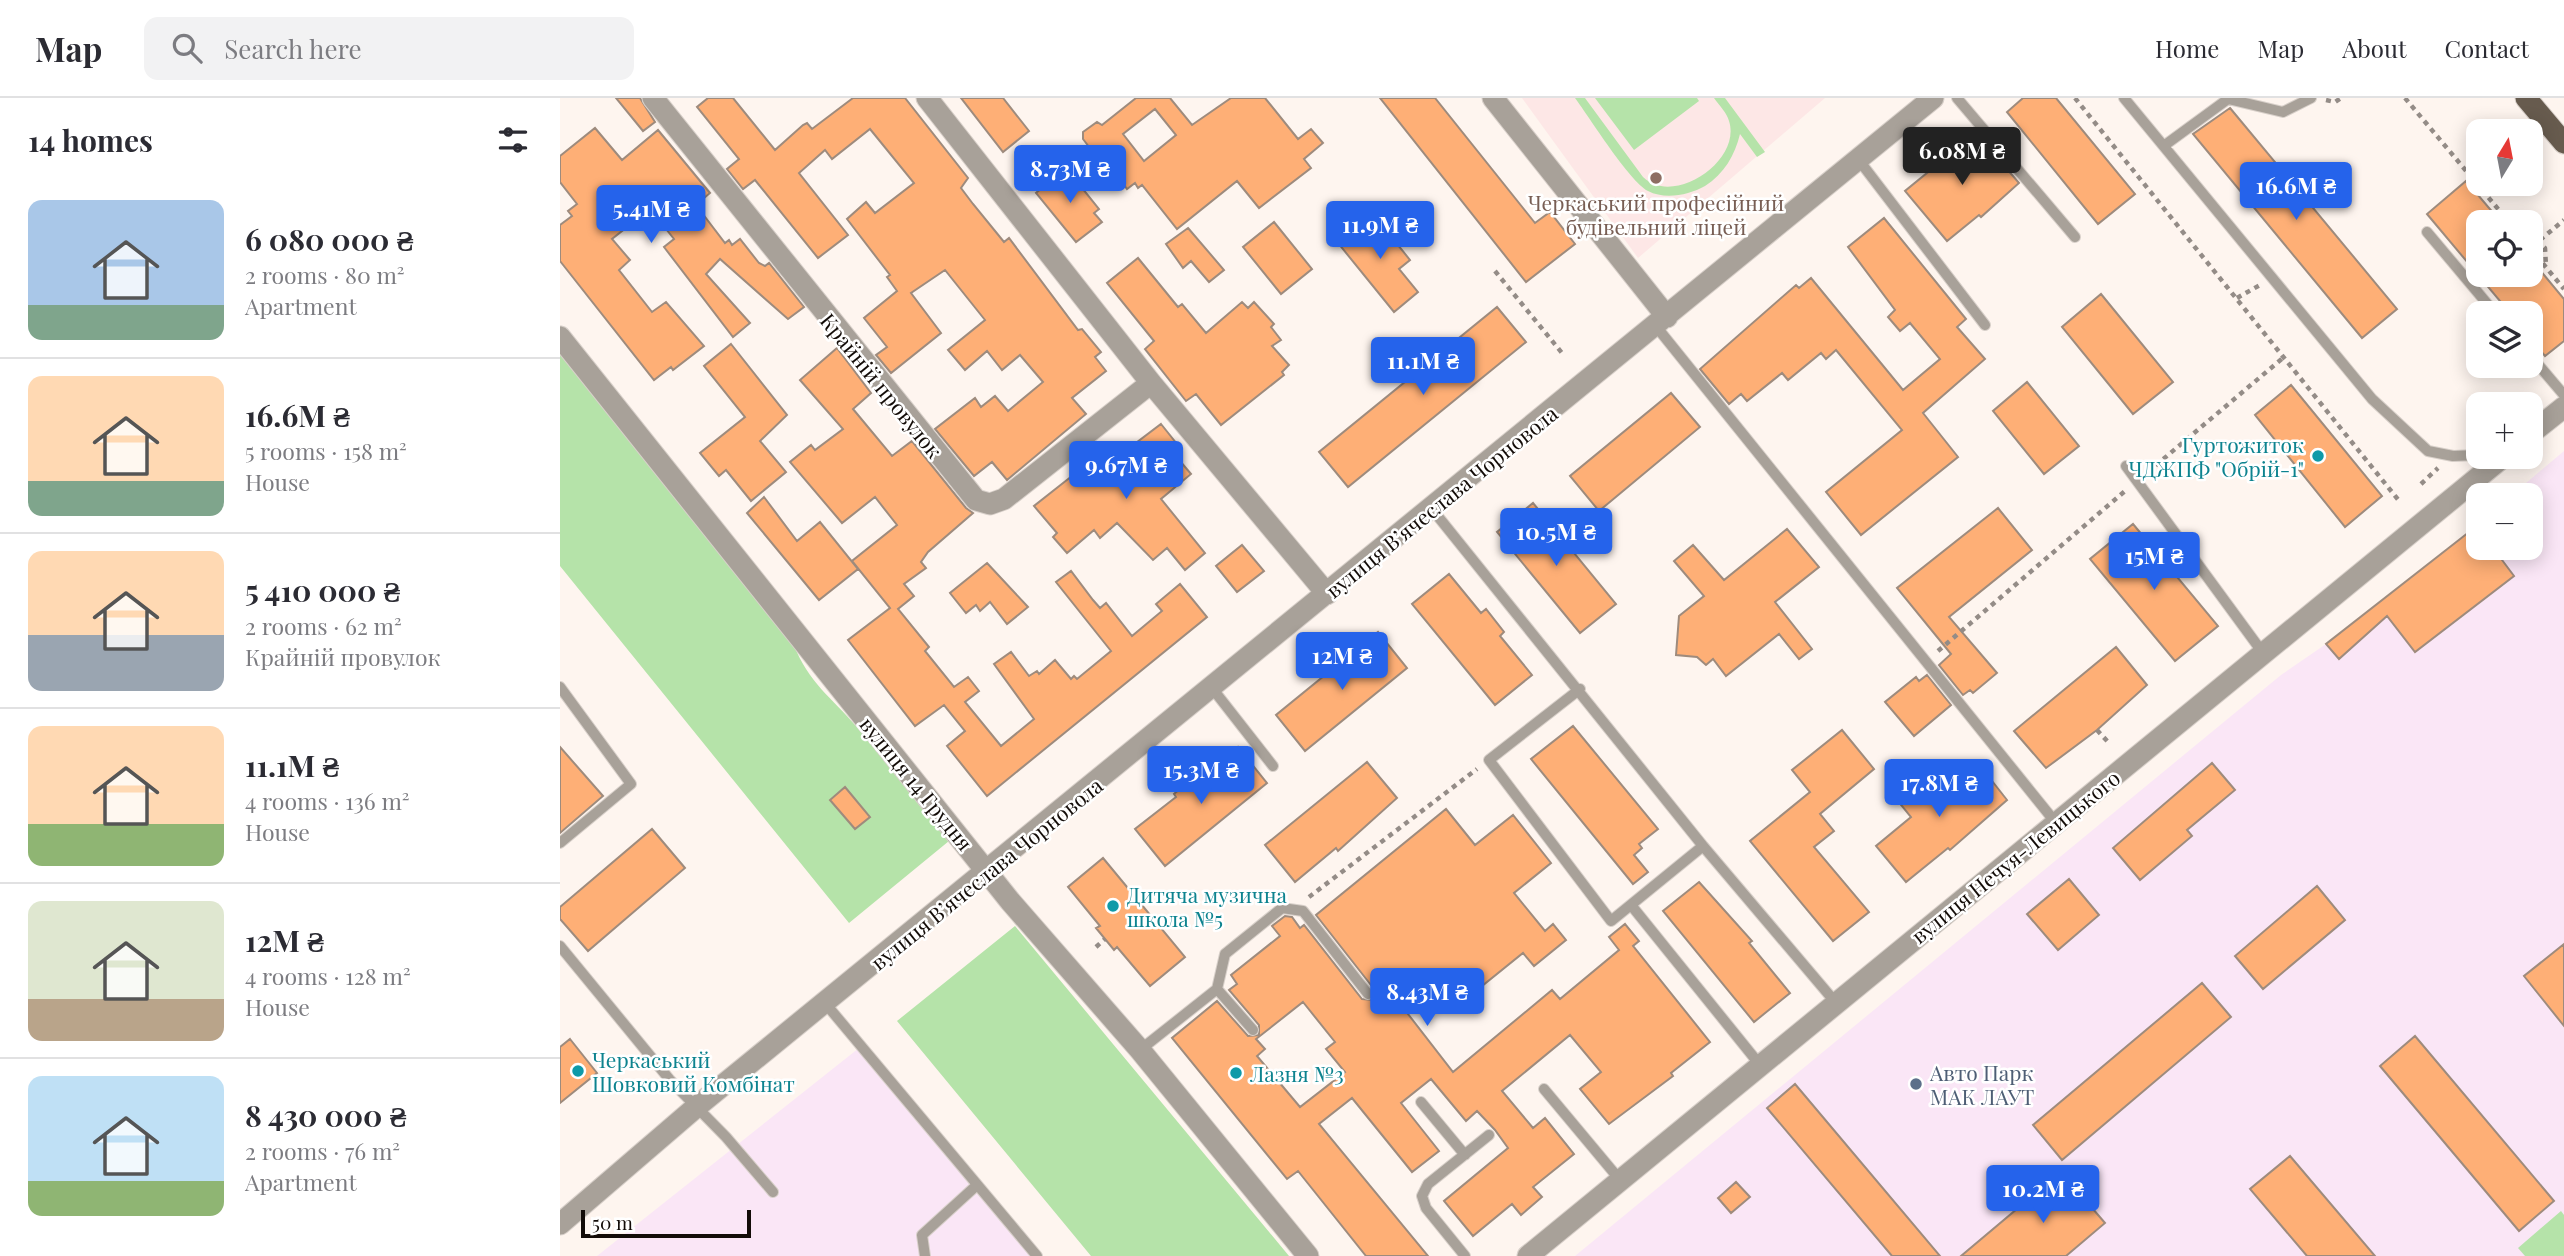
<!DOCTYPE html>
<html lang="en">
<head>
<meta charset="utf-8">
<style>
	body { margin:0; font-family:"Playfair Display",serif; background:#f2f2f3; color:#2b2b33; height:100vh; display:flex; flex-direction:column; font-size:26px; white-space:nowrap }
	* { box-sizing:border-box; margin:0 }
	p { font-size:23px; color:#7c7c81 }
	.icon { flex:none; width:38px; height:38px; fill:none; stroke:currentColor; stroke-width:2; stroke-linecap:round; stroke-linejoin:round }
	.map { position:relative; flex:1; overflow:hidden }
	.drawer { display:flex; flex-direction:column; background:#fff; width:560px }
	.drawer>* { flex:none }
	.needle { width:46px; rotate:10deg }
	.buttons { position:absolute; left:1906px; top:21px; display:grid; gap:14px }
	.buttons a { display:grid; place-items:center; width:77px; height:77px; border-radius:14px; background:#fff; box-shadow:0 4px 18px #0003; font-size:35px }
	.scale { position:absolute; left:21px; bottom:18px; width:170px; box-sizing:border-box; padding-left:7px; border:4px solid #130c08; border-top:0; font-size:19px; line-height:24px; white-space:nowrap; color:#130c08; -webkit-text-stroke:5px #fff; paint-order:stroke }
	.price { position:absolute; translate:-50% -60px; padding:0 16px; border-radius:7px; background:#2563eb; color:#fff; font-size:23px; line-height:46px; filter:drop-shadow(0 2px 4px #0008) }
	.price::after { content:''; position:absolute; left:50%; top:42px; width:21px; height:16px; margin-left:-10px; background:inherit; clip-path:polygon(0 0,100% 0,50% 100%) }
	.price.on { background:#222; color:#fff }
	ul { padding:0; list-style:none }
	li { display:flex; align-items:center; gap:21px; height:175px; padding:0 28px }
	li+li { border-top:2px solid #e1e1e2 }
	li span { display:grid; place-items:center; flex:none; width:196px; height:140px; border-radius:14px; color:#555 }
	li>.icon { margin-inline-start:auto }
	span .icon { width:84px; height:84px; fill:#fffc; stroke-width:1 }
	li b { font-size:30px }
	h2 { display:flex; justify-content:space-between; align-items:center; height:84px; padding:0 28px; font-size:30px }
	header { display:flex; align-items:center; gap:42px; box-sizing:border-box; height:98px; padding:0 35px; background:#fff; border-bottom:2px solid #e1e1e2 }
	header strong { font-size:33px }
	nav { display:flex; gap:38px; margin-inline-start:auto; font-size:24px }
	.search { width:490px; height:63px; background:#f2f2f3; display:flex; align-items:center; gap:18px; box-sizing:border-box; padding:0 24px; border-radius:14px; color:#7c7c81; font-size:26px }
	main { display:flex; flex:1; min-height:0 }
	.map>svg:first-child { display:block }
	.industrial { fill:#fae6f6 }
	.education { fill:#fde7e6 }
	.green { fill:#b5e3a9 }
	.building { fill:#feaf76; stroke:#9e8b7d; stroke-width:2; fill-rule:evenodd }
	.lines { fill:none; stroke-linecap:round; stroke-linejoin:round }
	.lane-casing { stroke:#d8d0ca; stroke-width:12 }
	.street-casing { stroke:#d8d0ca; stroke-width:23 }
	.primary-casing { stroke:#d8d0ca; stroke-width:23 }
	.path { stroke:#948c87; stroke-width:4.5; stroke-dasharray:5 5; stroke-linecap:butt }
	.lane { stroke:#a8a199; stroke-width:10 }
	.street { stroke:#a8a199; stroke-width:21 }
	.primary { stroke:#675b4e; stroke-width:21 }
	.education-dot { fill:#8d6e63; stroke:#fff; stroke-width:2.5 }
	.culture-dot { fill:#0f9aa8; stroke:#fff; stroke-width:2.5 }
	.service-dot { fill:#5c6f8a; stroke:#fff; stroke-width:2.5 }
	.labels { text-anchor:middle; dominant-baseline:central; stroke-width:5; stroke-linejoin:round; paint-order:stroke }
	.education-label { font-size:21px; fill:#785e54; stroke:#fff }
	.street-label { font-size:21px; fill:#130c08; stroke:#fff }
	.culture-label { font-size:21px; fill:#0d838f; stroke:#fff; text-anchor:start }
	.service-label { font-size:21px; fill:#4e5e75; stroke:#fff; text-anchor:start }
</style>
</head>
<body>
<header>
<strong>Map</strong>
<div class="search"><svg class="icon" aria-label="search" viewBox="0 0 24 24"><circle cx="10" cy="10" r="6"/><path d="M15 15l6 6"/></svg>Search here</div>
<nav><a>Home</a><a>Map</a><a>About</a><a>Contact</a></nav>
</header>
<main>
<section class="drawer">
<h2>14 homes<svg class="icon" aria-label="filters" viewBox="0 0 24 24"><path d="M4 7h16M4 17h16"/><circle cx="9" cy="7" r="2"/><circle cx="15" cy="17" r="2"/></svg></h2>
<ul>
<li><span style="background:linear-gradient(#a9c7e8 75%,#7fa58c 0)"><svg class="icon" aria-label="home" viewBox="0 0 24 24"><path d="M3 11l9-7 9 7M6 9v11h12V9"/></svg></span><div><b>6 080 000 ₴</b><p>2 rooms · 80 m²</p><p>Apartment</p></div></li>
<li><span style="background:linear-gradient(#ffd9b3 75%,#7fa58c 0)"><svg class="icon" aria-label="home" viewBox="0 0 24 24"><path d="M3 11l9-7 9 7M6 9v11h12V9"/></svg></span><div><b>16.6M ₴</b><p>5 rooms · 158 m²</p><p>House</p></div></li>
<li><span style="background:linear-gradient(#ffd9b3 60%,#9aa5b1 0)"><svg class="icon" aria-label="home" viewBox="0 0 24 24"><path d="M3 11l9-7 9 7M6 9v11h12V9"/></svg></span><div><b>5 410 000 ₴</b><p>2 rooms · 62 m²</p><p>Крайній провулок</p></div></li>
<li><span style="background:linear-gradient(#ffd9b3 70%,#8fb573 0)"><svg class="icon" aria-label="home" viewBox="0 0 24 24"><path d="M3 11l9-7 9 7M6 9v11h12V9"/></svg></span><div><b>11.1M ₴</b><p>4 rooms · 136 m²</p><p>House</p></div></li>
<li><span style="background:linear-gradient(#dfe7d0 70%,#b9a48a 0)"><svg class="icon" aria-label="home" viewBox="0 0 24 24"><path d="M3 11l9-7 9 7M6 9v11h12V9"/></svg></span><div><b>12M ₴</b><p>4 rooms · 128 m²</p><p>House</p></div></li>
<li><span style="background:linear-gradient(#bfe0f5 75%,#8fb573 0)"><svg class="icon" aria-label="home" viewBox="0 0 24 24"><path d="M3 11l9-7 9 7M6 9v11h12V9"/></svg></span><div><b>8 430 000 ₴</b><p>2 rooms · 76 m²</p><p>Apartment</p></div></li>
</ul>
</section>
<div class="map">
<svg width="2004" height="1158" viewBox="0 0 2004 1158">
	<rect width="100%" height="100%" fill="#fef5ef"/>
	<!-- industrial -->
	<path class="industrial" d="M2004 353V1158H1015L1721 577 1766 546 1918 426V450H1970V397H1952Z
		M299 950 474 1158H37Z"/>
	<!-- education -->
	<path class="education" d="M962 0H1265L1078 160Z"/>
	<!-- green -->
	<path class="green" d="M1015 0H1025L1083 79C1113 109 1182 63 1169 23 1167 15 1159 7 1154 0H1165L1205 54 1197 59 1180 36C1175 57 1164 76 1145 88 1129 97 1105 102 1088 93 1069 83 1030 20 1015 0Z
		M1035 0H1137L1139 3 1074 52Z
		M0 255 234 547C248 584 272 600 296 628 329 665 358 704 389 743L289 825 0 468Z
		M455 828 729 1158H531L337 923Z
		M2001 1113 2004 1117V1158H1965L1958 1150Z"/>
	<!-- building -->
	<path class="building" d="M56 0H80L95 24 83 33Z
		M148 0H173L215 52 243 27 247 25 252 31 293 0H345L408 80 401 90 413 106 444 144 449 140 518 232 522 231 541 254 535 259 546 273 512 300 526 316 447 382 432 364 414 378 375 331 415 300 421 309 435 298 448 313 483 284 460 257 442 272 427 253 405 272 388 252 425 222 385 172 351 195 381 235 331 275 316 257 327 249 304 220 337 193 327 179 330 177 287 121 306 104 315 115 354 85 310 31 272 61 265 52 239 75 288 137 258 160 195 82 183 91 167 71 179 61 137 9Z
		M401 0H443L469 33 443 54Z
		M576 0H610L632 27 671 0H705L738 41 751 31 763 45 744 61 751 70 699 110 677 83 617 131 582 87 578 90 575 85 567 91 544 59 539 62 523 41V34L537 24 542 27ZM595 11 616 37 584 63 563 36Z
		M820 0H875L975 125 990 114 1015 146 966 184Z
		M1463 0H1496L1575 96 1538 126 1447 14Z
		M1670 10 1837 211 1802 240 1633 36Z
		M35 30 62 62 98 32 150 95 136 107 165 145 169 142 172 147 180 141 199 165 205 168 209 165 244 209 228 221 160 161 146 176 190 225 173 239 104 149 114 141 90 111 52 141 70 162 59 172 92 214 106 204 144 248 113 272 111 269 94 282 0 163V127L12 118 8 113 17 106 0 84V58Z
		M1416 35 1459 85 1421 119 1419 117 1387 143 1345 93Z
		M506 70 539 111 534 115 542 124 516 144 476 95Z
		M1906 83 1941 124H1918V177H1970V160L2004 201V243L1985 258 1970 240V215H1950L1867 116Z
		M813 116 850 162 839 171 858 194 834 214 778 145Z
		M1324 120 1406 221 1397 229 1425 261 1363 315 1398 359 1301 437 1266 394 1342 332 1276 252 1266 261 1261 255 1228 282 1222 275 1187 303 1181 296 1169 306 1140 271 1236 187 1239 190 1251 180 1343 292 1380 261 1350 225 1340 233 1328 219 1335 212 1288 149Z
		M714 124 752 171 721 196 683 149Z
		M628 130 664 172 649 184 631 163 623 170 606 146Z
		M578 160 618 209 622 206 646 235 682 204 688 210 694 204 714 226 711 229 721 242 712 248 729 267 722 274 724 277 661 327 636 296 626 303 585 251 594 243 547 185Z
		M1541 196 1613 284 1573 316 1502 229Z
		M937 209 966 244 788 389 759 354Z
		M171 246 227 317 200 343 226 374 191 403 166 372 159 378 140 355 185 319 144 268Z
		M277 250 311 295 293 311 332 358 352 343 406 410 413 415 368 454 361 464 366 470 344 486 354 498 338 511 369 549 365 553 394 589 408 579 419 593 405 604 441 648 474 621 434 566 451 554 469 578 477 573 479 576 495 562 511 581 514 578 517 581 551 553 496 484 511 473 533 502 540 510 546 505 572 538 602 513 596 506 620 486 647 519 427 698 387 648 405 633 384 607 355 628 288 542 330 510 292 463 337 427 315 399 282 425 230 364 251 347 255 352 283 331 240 282Z
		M1467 284 1519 348 1484 376 1433 313Z
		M1731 287 1822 398 1785 429 1695 317Z
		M1111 295 1140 329 1039 413 1010 378Z
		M601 326 621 351 614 356 631 376 601 401 645 455 625 472 607 450 593 462 557 425 540 440 534 432 507 455 493 439 497 435 474 408 517 374 519 376 524 372 531 379Z
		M204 399 237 443 260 424 298 471 259 502 187 415Z
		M973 405 1056 506 1020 535 937 434Z
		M1438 410 1472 452 1389 519 1437 575 1413 595 1410 592 1403 597 1379 567 1391 556 1337 490Z
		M1573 426 1658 528 1615 563 1530 461Z
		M1918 427V450H1933L1954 478 1855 554 1827 518 1779 561 1766 546Z
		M1227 431 1259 469 1215 504 1252 551 1239 561 1219 536 1166 578 1153 561 1146 567 1137 559 1116 557 1119 518 1144 498 1114 463 1133 447 1164 482Z
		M682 447 704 473 677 494 656 468Z
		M427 465 468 509 447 526 430 504 420 513 416 507 406 515 390 495Z
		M889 476 921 515 926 511 944 534 940 538 972 577 935 607 852 506Z
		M818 534 847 570 745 653 716 617Z
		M1556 549 1587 587 1537 632 1486 670 1454 633Z
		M1367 577 1391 607 1354 638 1325 604 1356 579 1359 583Z
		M1013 628 1098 731 1079 746 1082 750 1074 757 1088 774 1073 786 971 661Z
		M1282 632 1314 671 1260 716 1274 733 1254 749 1309 814 1273 843 1190 743 1250 694 1232 672Z
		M0 649 43 698 0 735Z
		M678 649 707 685 605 768 575 731 616 699 614 696 636 677 639 680Z
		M807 664 837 700 778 753 776 750 735 784 705 747Z
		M1418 665 1447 702 1390 752 1388 750 1346 784 1316 748 1351 719 1337 702V695L1361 676 1378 697Z
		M1652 665 1675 692 1627 732 1632 738 1580 782 1553 750Z
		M285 689 310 719 295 731 270 702Z
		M886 711 915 747 953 717 991 765 954 795 985 833 993 826 1006 842 974 868 963 855 891 913 867 885 841 907 893 974 992 892 1000 901 1059 852 1049 839 1065 826 1079 843 1073 848 1150 944 1111 975 1113 978 1049 1026 1020 991 1041 974 1010 937 942 993 973 1030 985 1020 1014 1056 973 1089 982 1099 961 1117 952 1106 913 1138 884 1103 948 1050 935 1032 917 1013 906 1023 871 981 841 1005 879 1053 852 1074 792 1000 759 1026 868 1158H806L738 1073 727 1081 612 940 657 903 688 938 699 937V927L669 892 677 886 671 877 720 838 712 828 725 818 732 819 740 830 744 827 802 901 813 902 814 891 756 817ZM743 904 775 944 766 951 785 974 740 1009 697 958 705 951 696 941Z
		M92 731 125 770 28 853 0 821V809Z
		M543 760 625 859 590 888 557 849 554 852 536 830 540 828 508 789Z
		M1509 781 1539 817 1498 852 1467 816Z
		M1139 784 1192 843 1189 845 1230 895 1194 924 1103 813Z
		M1757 788 1785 822 1703 891 1675 858Z
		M2004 846V928L1964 878Z
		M1642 885 1671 919 1502 1062 1473 1027Z
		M1855 938 1994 1103 1959 1133 1820 968Z
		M10 941 37 975 0 1005V949Z
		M1235 986 1380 1158H1332L1207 1010Z
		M1730 1058 1815 1158H1747L1690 1091Z
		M1501 1074 1545 1125 1506 1158H1401Z
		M1176 1084 1190 1099 1171 1115 1158 1100Z"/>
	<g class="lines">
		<!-- lane casing -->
		<g class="lane-casing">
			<path id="lane" d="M1397 0 1515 139
				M1564 0 1812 301 1868 353 1893 358 1918 357
				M1605 47 1668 1 1723 14 1751 0
				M1298 61 1425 227
				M1867 134 1935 215
				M1095 227 1496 725
				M1970 257 2004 297
				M1566 368 1703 555
				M872 411 1143 748 1276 905
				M0 589 71 686 0 745
				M652 590 713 668
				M1020 591 929 662 1051 823 1143 748
				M1071 807 1200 967
				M0 848 110 982 166 1039 213 1094
				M657 891 665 856 722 810 743 813 808 896
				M265 905 477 1158
				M580 952 657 891 693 932
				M984 991 1060 1082
				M861 1004 905 1057
				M365 1158 362 1137 417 1087
				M905 1158 866 1110 862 1098 868 1086 929 1037"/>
		</g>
		<!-- street casing -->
		<g class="street-casing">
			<path id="street" d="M93 0 416 402 430 406 444 401 591 285
				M367 0 591 285 767 496
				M933 0 1107 219
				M0 239 450 803 580 952 748 1158
				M1970 336 2004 309
				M0 1126 135 1010 1373 0
				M968 1158 1943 359"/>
		</g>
		<!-- primary casing -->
		<g class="primary-casing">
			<path id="primary" d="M1966 0 2004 45"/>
		</g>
		<!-- path -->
		<path class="path" d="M1515 0 1840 404
			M1845 0 1949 124
			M1766 2 1775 4 1781 0
			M1970 135 1985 150 1986 168
			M1980 142 2004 122
			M1970 150 2004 191
			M935 173 1002 255
			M1677 200 1700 187
			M1588 374 1724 259
			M1861 386 1878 370
			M1378 553 1565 393
			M1537 632 1548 644
			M749 799 917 671
			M536 849 545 841"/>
		<!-- lane -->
		<use href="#lane" class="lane"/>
		<!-- street -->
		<use href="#street" class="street"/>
		<!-- primary -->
		<use href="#primary" class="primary"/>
	</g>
	<!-- markers -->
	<circle class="education-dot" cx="1096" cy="80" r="7"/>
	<g class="culture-dot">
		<circle cx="1758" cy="358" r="7"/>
		<circle cx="553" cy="808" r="7"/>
		<circle cx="18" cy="973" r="7"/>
		<circle cx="676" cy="975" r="7"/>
	</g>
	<circle class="service-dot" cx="1356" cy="986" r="7"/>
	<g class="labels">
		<!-- education labels -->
		<g class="education-label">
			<text x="1096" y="104">Черкаський професійний<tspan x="1096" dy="24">будівельний ліцей</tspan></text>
		</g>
		<!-- street labels -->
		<g class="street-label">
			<text transform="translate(322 287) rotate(51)">Крайній провулок</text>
			<text transform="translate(881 403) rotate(-39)">вулиця Вʼячеслава Чорновола</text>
			<text transform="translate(357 685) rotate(51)">вулиця 14 Грудня</text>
			<text transform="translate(1455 758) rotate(-39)">вулиця Нечуя-Левицького</text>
			<text transform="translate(426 775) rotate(-39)">вулиця Вʼячеслава Чорновола</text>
		</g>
		<!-- culture labels -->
		<g class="culture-label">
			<text x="1744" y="346" text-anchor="end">Гуртожиток<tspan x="1744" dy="24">ЧДЖПФ "Обрій-1"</tspan></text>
			<text x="567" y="796">Дитяча музична<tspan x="567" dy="24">школа №5</tspan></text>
			<text x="32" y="961">Черкаський<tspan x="32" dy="24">Шовковий Комбінат</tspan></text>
			<text x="690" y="975">Лазня №3</text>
		</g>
		<!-- service labels -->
		<g class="service-label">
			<text x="1370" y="974">Авто Парк<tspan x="1370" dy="24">МАК ЛАУТ</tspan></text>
		</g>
	</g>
</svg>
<div class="buttons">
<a><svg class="needle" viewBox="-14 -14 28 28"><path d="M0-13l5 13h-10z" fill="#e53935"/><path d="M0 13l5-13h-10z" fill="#7c7c81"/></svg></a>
<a><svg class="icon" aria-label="locate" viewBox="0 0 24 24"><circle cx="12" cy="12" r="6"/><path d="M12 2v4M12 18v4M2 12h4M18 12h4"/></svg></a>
<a><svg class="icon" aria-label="layers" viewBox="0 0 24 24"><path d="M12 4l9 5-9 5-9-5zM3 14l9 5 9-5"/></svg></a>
<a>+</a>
<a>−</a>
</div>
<div class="scale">50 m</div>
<b class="price on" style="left:1402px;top:89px">6.08M ₴</b>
<b class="price" style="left:510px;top:107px">8.73M ₴</b>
<b class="price" style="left:1736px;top:124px">16.6M ₴</b>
<b class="price" style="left:91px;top:147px">5.41M ₴</b>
<b class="price" style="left:820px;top:163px">11.9M ₴</b>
<b class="price" style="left:863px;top:299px">11.1M ₴</b>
<b class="price" style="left:566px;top:403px">9.67M ₴</b>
<b class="price" style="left:996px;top:470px">10.5M ₴</b>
<b class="price" style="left:1594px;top:494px">15M ₴</b>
<b class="price" style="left:782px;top:594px">12M ₴</b>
<b class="price" style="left:641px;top:708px">15.3M ₴</b>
<b class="price" style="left:1379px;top:721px">17.8M ₴</b>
<b class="price" style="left:867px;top:930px">8.43M ₴</b>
<b class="price" style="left:1483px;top:1127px">10.2M ₴</b>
</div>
</main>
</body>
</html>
